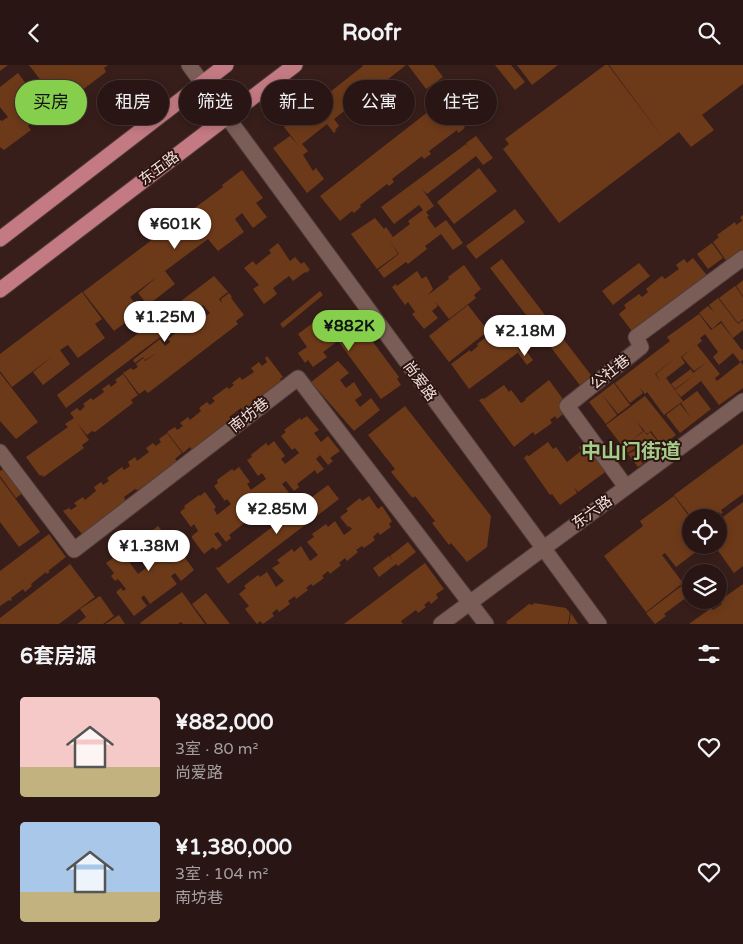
<!DOCTYPE html>
<html lang="zh">
<head>
<meta charset="utf-8">
<style>
	body { margin:0; font-family:"Varela Round","Noto Sans SC",sans-serif; background:#311f1d; color:#f1f3f6; height:100vh; display:flex; flex-direction:column; font-size:19px; white-space:nowrap }
	* { box-sizing:border-box; margin:0 }
	p { font-size:16px; color:#a59fa0 }
	.icon { flex:none; width:28px; height:28px; fill:none; stroke:currentColor; stroke-width:2; stroke-linecap:round; stroke-linejoin:round }
	.map { position:relative; height:559px; overflow:hidden }
	.sheet { display:flex; flex-direction:column; background:#291614; flex:1 }
	.sheet>* { flex:none }
	.guide { position:absolute; left:15px; top:15px; width:714px; height:45px; display:flex; gap:10px }
	.controls { position:absolute; left:682px; top:444px; display:grid; gap:10px }
	.controls a { display:grid; place-items:center; width:45px; height:45px; border-radius:50%; background:#291614; box-shadow:0 2px 8px #0003,0 0 0 1px #453534; font-size:25px }
	.price { position:absolute; translate:-50% -42px; padding:0 11px; border-radius:18px; background:#fff; color:#222; font-size:16px; line-height:32px; filter:drop-shadow(0 1px 2px #0008) }
	.price::after { content:''; position:absolute; left:50%; top:30px; width:15px; height:11px; margin-left:-8px; background:inherit; clip-path:polygon(0 0,100% 0,50% 100%) }
	.price.on { background:#86cf4c; color:#111 }
	ul { padding:0; list-style:none }
	li { display:flex; align-items:center; gap:15px; height:125px; padding:0 20px }
	li span { display:grid; place-items:center; flex:none; width:140px; height:100px; border-radius:5px; color:#555 }
	li>.icon { margin-inline-start:auto }
	span .icon { width:60px; height:60px; fill:#fffc; stroke-width:1 }
	li b { font-size:21px }
	h2 { display:flex; justify-content:space-between; align-items:center; height:60px; padding:0 20px; font-size:21px }
	.pill { padding:0 18px; border-radius:22px; background:#291614; box-shadow:0 2px 8px #0003,0 0 0 1px #453534; font-size:18px; line-height:45px }
	.pill.on { background:#86cf4c; color:#111 }
	header { display:flex; justify-content:space-between; align-items:center; height:65px; padding:0 20px; background:#291614; font-size:22px; font-weight:700 }
	.map>svg:first-child { display:block }
	.building { fill:#6d3a19; fill-rule:evenodd }
	.lines { fill:none; stroke-linecap:round; stroke-linejoin:round }
	.minor-casing { stroke:#503b39; stroke-width:17 }
	.major-casing { stroke:#503b39; stroke-width:17 }
	.minor { stroke:#7b5d58; stroke-width:15 }
	.major { stroke:#c47a82; stroke-width:15 }
	.labels { text-anchor:middle; dominant-baseline:central; stroke-width:4; stroke-linejoin:round; paint-order:stroke }
	.street-label { font-size:15px; fill:#f1dfdc; stroke:#2c1511 }
	.district-label { font-size:20px; font-weight:bold; fill:#a4cd8a; stroke:#2c1511 }
</style>
</head>
<body>
<header><svg class="icon" aria-label="back" viewBox="0 0 24 24"><path d="M15 5l-7 7 7 7"/></svg>Roofr<svg class="icon" aria-label="search" viewBox="0 0 24 24"><circle cx="10" cy="10" r="6"/><path d="M15 15l6 6"/></svg></header>
<div class="map">
<svg width="743" height="559" viewBox="0 0 743 559">
	<rect width="100%" height="100%" fill="#371e1a"/>
	<!-- building -->
	<path class="building" d="M0 0H8L0 6Z
		M29 0H108L104 3 106 7 81 26 78 23 65 32 68 36 43 56 39 52 28 61 31 65 4 85 0 82V55L2 56 8 52 0 42V22L18 8 34 29 45 21Z
		M362 0H406L387 15 393 22 384 27 378 20 334 54 339 61 335 65 336 66 334 68 327 59 302 79 308 86 303 90 313 106 316 103 324 114 307 128 273 83 290 71 299 81 284 62 306 45 303 43 318 31 320 35 363 1Z
		M408 0H434L443 12 426 24Z
		M495 0H511L525 17 515 25Z
		M517 0H558L532 20Z
		M605 0H608L666 77 559 158 503 84 509 79 505 74Z
		M609 0H743V19L702 50 714 65 691 82 679 67 666 77Z
		M456 25 475 50 463 60 465 63 458 68 457 65 429 86 431 89 424 94 422 91 392 114 394 117 389 121 387 119 360 140 361 142 354 148 352 146 340 156 320 131Z
		M476 71 493 93 483 100 476 91 427 129 422 124 434 141 426 147 429 151 427 152 435 163 446 155 463 178 453 185 441 169 425 181 427 184 408 199 406 197 384 213 378 205 399 189 390 176 398 189 377 204 351 169 375 153 384 164 386 162 393 172 410 159 408 156 423 145 419 140 394 159 381 142 466 79 470 85 466 78Z
		M479 103 497 126 454 159 437 137Z
		M242 105 263 133 256 138 267 152 253 163 242 148 235 154 244 167 218 186 208 174 165 206 175 219 148 240 138 228 158 211 130 232 141 246 114 266 83 227 153 174 159 181 153 174 223 122 222 120Z
		M515 144 525 157 476 194 466 181Z
		M743 150V186L727 197 713 177 719 172 717 170 735 157 736 160 742 156 740 152Z
		M278 178 290 196 295 192 301 199 304 197 310 205 306 208 305 207 293 216 289 211 273 223 277 229 264 239 253 224 259 220 244 203 253 196 256 200 271 188 269 185Z
		M712 178 723 193 708 204 697 189Z
		M693 193 709 213 634 269 619 249 626 243 624 240 639 229 642 232 648 227 646 224 662 211 665 214 679 204 676 200 684 194 687 198Z
		M502 194 594 314 582 323 490 203Z
		M639 198 650 211 613 240 602 226Z
		M464 200 481 224 474 230 476 233 449 254 435 236 438 241 432 246 438 253 424 264 412 249 415 247 408 237 405 240 392 222 396 219 397 221 417 206 422 214 426 211 429 216 433 224 428 230 449 214 448 212Z
		M214 211 228 227 219 234 222 238 221 234 229 228 232 232 231 233 244 250 236 256 238 259 148 328 145 325 139 329 123 308 131 303 133 305 138 302 136 299 143 293 145 296 157 288 145 295 143 292 135 298 133 295 160 274 165 281 170 277 168 274 182 263 185 266 190 261 188 258 196 252 199 256 210 248 203 240 66 343 57 330Z
		M743 215V231L736 221Z
		M735 221 743 232V254L738 258 719 233Z
		M320 226 323 230 283 263 280 259Z
		M82 227 102 254 95 259 105 273 78 293 68 280 60 285 70 299 43 320 33 307 54 290 12 322 0 306V289Z
		M718 233 738 259 743 255V265L733 273 721 256 712 264 699 248 708 241 714 247 709 240Z
		M468 240 488 266 449 297 429 271Z
		M329 246 340 261 345 256 350 263 353 261 359 269 361 267 367 275 370 273 399 312 397 314 401 320 381 334 338 276 323 287 327 292 313 302 308 295 305 298 298 288 307 282 298 269Z
		M699 249 711 265 721 258 742 285 743 284V295L740 297 733 288 719 300 713 292 718 287 705 269 700 273 702 276 697 280 720 309 715 313 717 316 741 297 743 300V323L719 340 701 316 681 332 675 325 696 309 675 324 671 319 691 304 693 308 707 297 694 306 682 292 691 284 681 292 685 298 666 313 683 336 664 350 647 327 645 329 639 322 643 328 630 338 615 318 670 276 667 272ZM674 294 656 309 661 317 655 309Z
		M506 260 524 283 521 285 508 269 520 286 469 324 451 299 470 285 471 287 478 281 477 279 501 261 503 263Z
		M524 283 533 295 527 300 518 288Z
		M267 291 283 312 280 314 282 317 243 346 241 343 229 352 231 354 229 356 230 357 192 385 190 382 183 388 167 367 175 362 177 365 183 361 180 358 188 352 190 355 201 346 199 343 207 337 210 340 215 336 212 333 227 322 229 324 234 320 232 318 240 312 242 315 254 307 251 303 259 297 262 301 267 297 265 293Z
		M338 296 349 308 340 315 346 323 354 317 362 330 355 335 360 342 371 333 380 345 354 366 311 317Z
		M0 308 38 357 16 374 0 356Z
		M123 309 138 330 131 335 133 338 95 367 92 366 87 370 77 358 89 375 82 380 84 383 45 411 43 412 42 410 40 411 26 392 68 362 65 359 74 353 70 348 77 343 80 346 85 341 83 339 91 333 93 335 104 327 102 324 109 319 111 322 117 317 115 315Z
		M549 315 568 341 561 346 563 349 557 354 555 351 550 355 552 358 535 370 533 367 514 382 479 335 483 333 484 334 504 320 509 327 511 325 521 338 526 335 525 334Z
		M614 318 630 340 618 349 601 328Z
		M697 326 711 344 680 368 666 350 680 339 691 353 681 338Z
		M601 328 617 350 606 359 589 337Z
		M645 331 676 370 662 381 651 366 647 369 636 356 643 366 627 379 644 366 647 370 650 367 663 383 644 398 634 385 648 374 646 376 643 372 645 376 628 388 606 360Z
		M405 341 491 451 487 482 467 497 451 478 449 480 432 458 435 456 415 431 413 433 410 430 391 407 395 404 368 370Z
		M307 351 319 365 314 368 321 377 328 371 340 386 330 393 333 396 328 400 320 390 316 394 324 404 317 409 315 405 297 419 299 422 294 426 286 416 282 419 290 429 284 434 281 431 263 445 265 448 260 452 252 442 249 444 256 454 250 459 247 456 229 470 231 473 226 477 218 467 214 469 222 480 216 485 213 482 204 489 192 473V471L198 466 194 459 191 462 180 447 185 443 184 441 199 430 200 431 205 427 216 442 214 444 217 450 231 439 227 434 225 436 214 421 218 418 217 415 232 404 234 406 239 402 250 417 247 419 251 425 266 414 262 408 258 411 247 395 252 392 251 390 266 378 268 381 274 376 285 391 281 394 285 399 299 388 295 383 292 385 281 371 286 367 284 365 300 353 301 355Z
		M167 368 182 388 175 394 177 396 140 424 137 425 135 424 124 432 126 438 82 469 63 446 69 443 71 445 77 441 74 438 83 432 85 435 96 426 94 422 101 417 103 420 109 416 107 413 122 402 124 405 130 401 128 397 135 392 137 396 149 387 146 383 153 378 156 381 161 377 159 374Z
		M595 370 616 399 578 427 574 422 577 428 560 440 552 429 550 430 524 393 527 390 529 391 548 377 553 384 556 382 567 397 581 386 579 382Z
		M743 379V429L721 445 723 448 721 449 719 447 718 448 728 461 723 452 743 437V501L734 508 714 480H719V452H691L674 430Z
		M634 386 643 399 638 402 628 389Z
		M3 404 8 411 11 410 24 427 16 433 0 411V406Z
		M0 413 40 467 19 482 0 457Z
		M328 420 339 434 228 519 216 503 217 502 218 503Z
		M369 431 378 444 382 441 392 456 389 459 391 462 380 470 378 467 373 472 375 475 364 483 362 481 356 485 358 487 347 496 345 493 339 498 341 500 330 509 328 506 322 511 324 513 313 521 311 519 306 523 308 525 296 534 295 531 288 536 290 539 279 547 277 544 272 548 274 551 263 559 260 556 257 559 245 544 249 541 239 529 246 523 244 521 258 510 260 512 267 507 276 522 284 516 272 503 280 498 277 495 292 484 294 487 301 481 310 496 318 490 307 477 314 472 312 469 326 459 328 462 335 456 344 470 352 464 349 461 348 462 340 452 348 446 346 444 360 433 362 436Z
		M674 431 691 454V480H705L676 502 665 488 662 490 683 518 646 547 604 491 643 461 640 456Z
		M158 461 164 468 161 470 166 477 163 479 171 490 174 488 173 485 177 482 194 505 181 516 175 508 171 511 177 519 150 539 144 530 141 533 147 541 134 551 116 527 121 523 123 526 126 524 118 514 115 516 111 511 114 508 106 498 122 487 138 509 153 498 137 477Z
		M49 469 66 492 48 506 50 507 47 509 46 507 31 519 32 521 25 527 23 524 11 533 12 535 10 536 9 535 0 541V506Z
		M408 477 416 487 398 501 396 499 379 512 373 503 389 491 393 496 390 491Z
		M425 498 444 524 436 529 438 533 431 539 429 536 424 540 426 542 418 548 416 545 401 556 403 559H344Z
		M70 499 95 532 59 559H0V553Z
		M684 519 691 529 664 549 666 551 655 559 646 548Z
		M743 519V559H689L711 543 713 545 722 539 719 536Z
		M182 527 205 559H183L181 557 178 559H141L140 558Z
		M206 528 230 559H207L192 539Z
		M100 531 114 551 103 559H77L86 552 80 544Z
		M534 538 566 543 570 548 568 559H507L506 557 529 539 533 540Z
		M571 548 578 559H569Z
		M119 550 125 559H105Z"/>
	<g class="lines">
		<!-- minor casing -->
		<g class="minor-casing">
			<path id="minor" d="M189 0 599 559
				M0 387 74 485 298 313 486 559
				M626 422 567 341 641 282 636 272 743 193
				M441 559 743 336"/>
		</g>
		<!-- major casing -->
		<g class="major-casing">
			<path id="major" d="M0 174 226 0
				M0 225 295 0"/>
		</g>
		<!-- minor -->
		<use href="#minor" class="minor"/>
		<!-- major -->
		<use href="#major" class="major"/>
	</g>
	<g class="labels">
		<!-- street labels -->
		<g class="street-label">
			<text transform="translate(159 103) rotate(-37)">东五路</text>
			<text transform="translate(610 307) rotate(-38)">公社巷</text>
			<text transform="translate(420 316) rotate(54)">尚爱路</text>
			<text transform="translate(249 350) rotate(-38)">南坊巷</text>
			<text transform="translate(592 447) rotate(-36)">东六路</text>
		</g>
		<!-- district labels -->
		<g class="district-label">
			<text x="631" y="387">中山门街道</text>
		</g>
	</g>
</svg>
<div class="controls">
<a><svg class="icon" aria-label="locate" viewBox="0 0 24 24"><circle cx="12" cy="12" r="6"/><path d="M12 2v4M12 18v4M2 12h4M18 12h4"/></svg></a>
<a><svg class="icon" aria-label="layers" viewBox="0 0 24 24"><path d="M12 4l9 5-9 5-9-5zM3 14l9 5 9-5"/></svg></a>
</div>
<b class="price" style="left:175px;top:185px">¥601K</b>
<b class="price" style="left:165px;top:278px">¥1.25M</b>
<b class="price on" style="left:349px;top:287px">¥882K</b>
<b class="price" style="left:525px;top:292px">¥2.18M</b>
<b class="price" style="left:277px;top:470px">¥2.85M</b>
<b class="price" style="left:149px;top:507px">¥1.38M</b>
<div class="guide">
<a class="pill on">买房</a>
<a class="pill">租房</a>
<a class="pill">筛选</a>
<a class="pill">新上</a>
<a class="pill">公寓</a>
<a class="pill">住宅</a>
</div>
</div>
<section class="sheet">
<h2>6套房源<svg class="icon" aria-label="filters" viewBox="0 0 24 24"><path d="M4 7h16M4 17h16"/><circle cx="9" cy="7" r="2"/><circle cx="15" cy="17" r="2"/></svg></h2>
<ul>
<li><span style="background:linear-gradient(#f6c9c9 70%,#c2b280 0)"><svg class="icon" aria-label="home" viewBox="0 0 24 24"><path d="M3 11l9-7 9 7M6 9v11h12V9"/></svg></span><div><b>¥882,000</b><p>3室 · 80 m²</p><p>尚爱路</p></div><svg class="icon" aria-label="heart" viewBox="0 0 24 24"><path d="M12 20l-8-8c-3-5 5-10 8-4 3-6 11-1 8 4z"/></svg></li>
<li><span style="background:linear-gradient(#a9c7e8 70%,#c2b280 0)"><svg class="icon" aria-label="home" viewBox="0 0 24 24"><path d="M3 11l9-7 9 7M6 9v11h12V9"/></svg></span><div><b>¥1,380,000</b><p>3室 · 104 m²</p><p>南坊巷</p></div><svg class="icon" aria-label="heart" viewBox="0 0 24 24"><path d="M12 20l-8-8c-3-5 5-10 8-4 3-6 11-1 8 4z"/></svg></li>
</ul>
</section>
</body>
</html>
